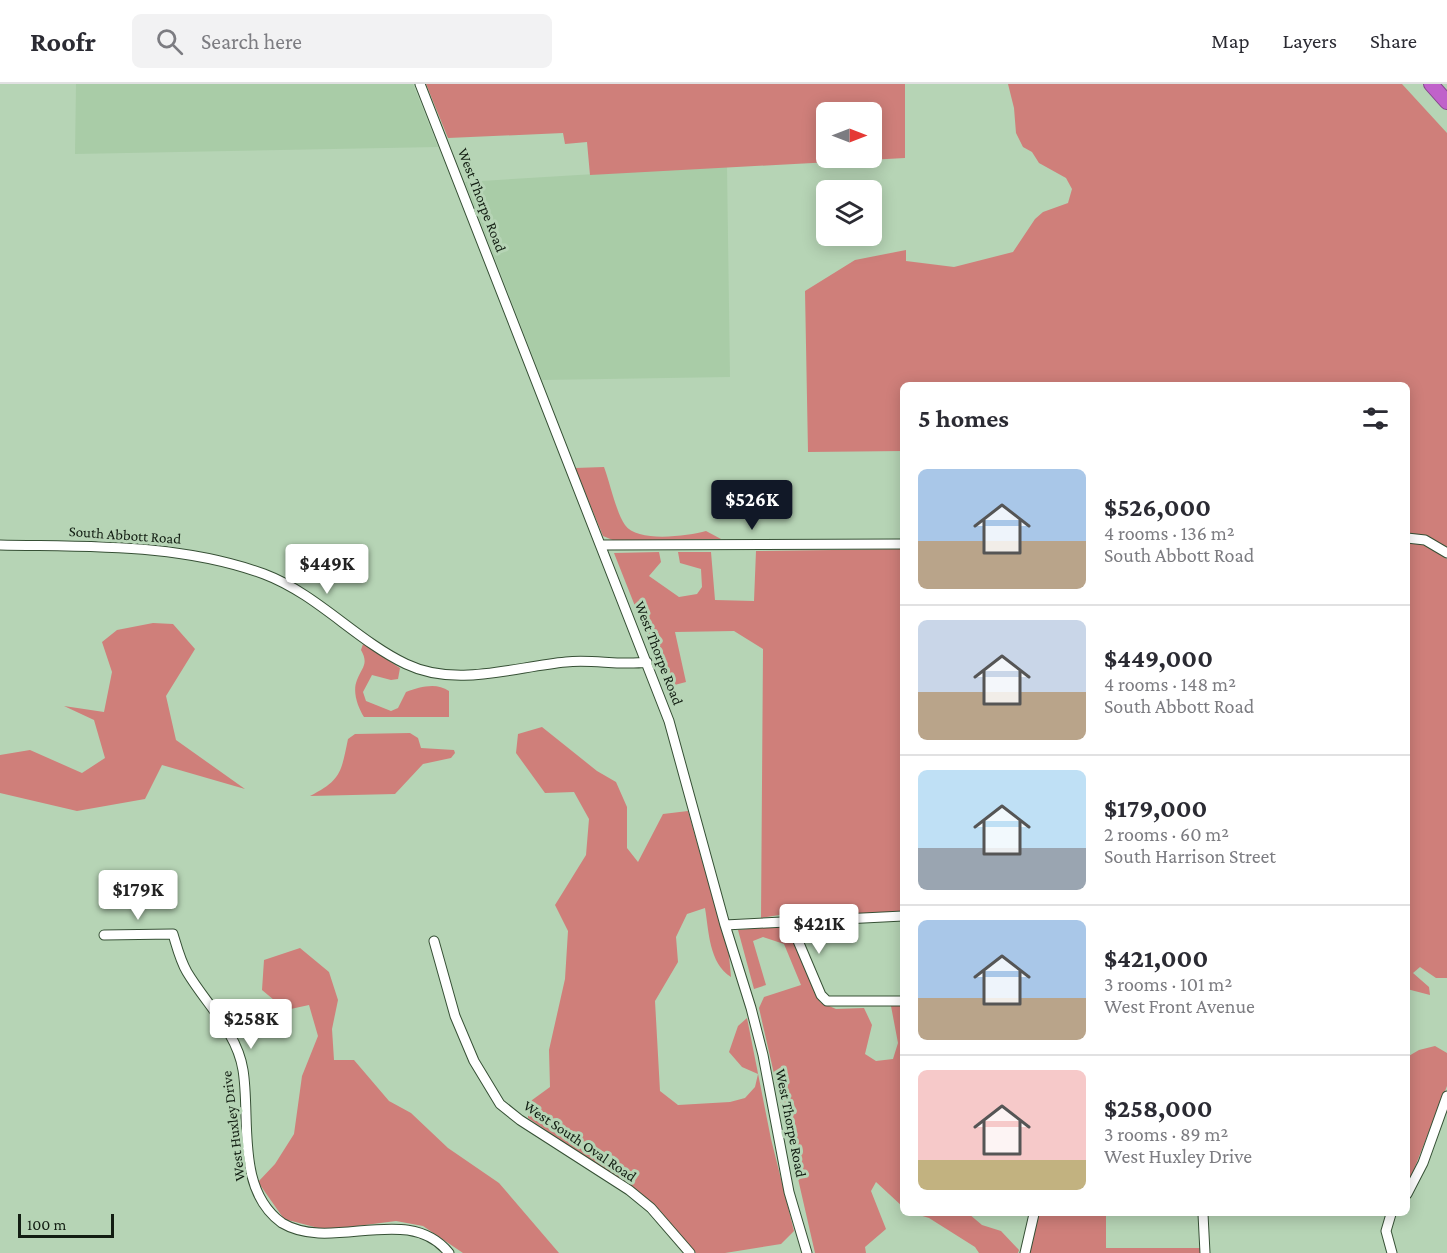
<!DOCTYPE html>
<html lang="en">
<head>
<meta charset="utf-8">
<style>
	body { margin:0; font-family:"Crimson Pro",serif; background:#f2f2f3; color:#2b2b33; height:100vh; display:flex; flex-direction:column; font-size:22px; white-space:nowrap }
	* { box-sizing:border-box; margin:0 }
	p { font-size:20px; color:#7c7c81 }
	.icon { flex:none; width:33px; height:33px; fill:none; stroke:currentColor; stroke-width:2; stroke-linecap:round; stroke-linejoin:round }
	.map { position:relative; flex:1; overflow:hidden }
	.details { position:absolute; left:900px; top:298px; width:510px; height:834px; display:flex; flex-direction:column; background:#fff; border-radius:9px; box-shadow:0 3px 15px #0003 }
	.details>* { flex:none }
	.needle { width:39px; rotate:90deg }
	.tools { position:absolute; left:816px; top:18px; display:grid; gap:12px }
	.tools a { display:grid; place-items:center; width:66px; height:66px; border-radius:9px; background:#fff; box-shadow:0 3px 15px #0003; font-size:30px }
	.scale { position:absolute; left:18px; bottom:15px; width:96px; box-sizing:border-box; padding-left:6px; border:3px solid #121d12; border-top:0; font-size:16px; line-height:21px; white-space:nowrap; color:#121d12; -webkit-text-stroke:4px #b6d4b5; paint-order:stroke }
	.price { position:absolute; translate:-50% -51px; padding:0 14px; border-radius:6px; background:#fff; color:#222; font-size:20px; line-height:39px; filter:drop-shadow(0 2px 3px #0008) }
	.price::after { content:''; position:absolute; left:50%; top:36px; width:18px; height:14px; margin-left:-9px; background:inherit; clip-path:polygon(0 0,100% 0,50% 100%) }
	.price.selected { background:#111827; color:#fff }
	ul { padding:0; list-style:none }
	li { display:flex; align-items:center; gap:18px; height:150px; padding:0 18px }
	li+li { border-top:2px solid #e1e1e2 }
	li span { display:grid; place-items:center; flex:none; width:168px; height:120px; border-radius:9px; color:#555 }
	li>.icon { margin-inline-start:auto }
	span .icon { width:72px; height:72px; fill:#fffc; stroke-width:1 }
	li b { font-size:26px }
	h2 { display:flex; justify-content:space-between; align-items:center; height:72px; padding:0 18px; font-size:26px }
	header { display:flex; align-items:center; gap:36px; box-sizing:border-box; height:84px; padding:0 30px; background:#fff; border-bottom:2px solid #e1e1e2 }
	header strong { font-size:28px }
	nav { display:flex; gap:33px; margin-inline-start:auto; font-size:21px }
	.search { width:420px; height:54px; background:#f2f2f3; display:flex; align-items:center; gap:15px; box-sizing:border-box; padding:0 21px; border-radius:9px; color:#7c7c81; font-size:22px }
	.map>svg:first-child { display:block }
	.built { fill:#a9cca7 }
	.green { fill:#cf7f7a; fill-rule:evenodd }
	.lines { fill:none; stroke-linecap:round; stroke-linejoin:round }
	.minor-casing { stroke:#365035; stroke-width:11 }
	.highway-casing { stroke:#834a8a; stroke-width:16 }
	.minor { stroke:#fff; stroke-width:9 }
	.highway { stroke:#c062ca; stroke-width:14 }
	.labels { text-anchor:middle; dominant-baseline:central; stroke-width:6; stroke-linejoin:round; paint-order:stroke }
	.street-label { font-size:15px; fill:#121d12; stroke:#b6d4b5 }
</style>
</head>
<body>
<header>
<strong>Roofr</strong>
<div class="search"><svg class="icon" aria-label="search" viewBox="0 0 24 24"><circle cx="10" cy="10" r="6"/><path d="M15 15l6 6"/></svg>Search here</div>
<nav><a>Map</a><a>Layers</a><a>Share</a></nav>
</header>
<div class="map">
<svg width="1447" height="1169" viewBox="0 0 1447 1169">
	<rect width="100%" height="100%" fill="#b6d4b5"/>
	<!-- built -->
	<path class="built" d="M76 0H413L438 63 75 70Z
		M727 82 730 293 542 296 465 98Z"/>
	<!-- green -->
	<path class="green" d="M426 0H905V74L590 91 587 58 565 60 563 49 448 54ZM826 28H872V74H826Z
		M1008 0H1402L1447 49V465L1407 450V302H903V367L808 368 805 207 855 176 906 166V177L954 183 1013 168 1035 135 1043 128 1068 119 1072 105 1066 94 1039 79 1032 68 1023 63 1016 49 1014 24Z
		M604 383C610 399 616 428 625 441 637 459 688 452 706 447L721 455 615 457 603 452 575 384Z
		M1407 460H1426L1447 475V894H1436L1420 883 1413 889 1429 903 1430 911 1407 905Z
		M903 465V830L792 829 761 834 763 565 734 547 675 548 686 598 667 603 614 469 659 468 661 478 649 492 679 513 697 510 702 503 701 485 680 479 678 468H711L715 516 754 517 756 467Z
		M153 539 173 540 195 565 166 612 176 656 245 705 162 681 145 715 77 727 0 709V671L30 666 82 689 105 674 94 636 64 622 104 628 112 588 102 558 117 546Z
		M363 560 400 584 398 595 391 596 372 591 363 608 366 617 391 627 398 624 406 608C420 603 436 598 449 607V633H364C358 623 352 608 357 596 362 583 369 580 361 566Z
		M542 643 597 687 616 698 627 723V764L638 778 663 730 688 727 729 871 731 893C709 879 709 848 705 824L687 830 676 853 678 878 655 917 660 1007 678 1021 730 1018 745 1014 755 1003 758 990 742 983 729 968 738 942 747 934 771 1055 794 1147 781 1160 725 1169H696L640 1110 528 1034V1019L550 1003 549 966 565 895 568 847 555 821 586 771 589 735 574 708 545 709 516 669 518 650Z
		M410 649 418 654 421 664 454 666 455 669 451 674 423 680 395 710 310 712C341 696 341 689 348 655L355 650Z
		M778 842 789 845 820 918 836 925 864 924 872 941 865 970 876 977 893 975 898 959 891 922H903V1123L876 1098 871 1107 886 1145 865 1163 866 1169H815L759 924 764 913 801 901 784 860 763 853 753 857 766 901 754 905 738 846Z
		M300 864 329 888 338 916 332 945 334 976H354L389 1017 411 1029 448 1064 499 1099 559 1169H463L423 1142 396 1137 326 1146 284 1135 258 1098 275 1080 294 1050 302 992 318 952 309 921 286 926 262 906 264 876Z
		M1435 962 1447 969V1002L1407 1103V973L1419 966Z
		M916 1130H969L982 1141 1001 1147 1019 1166 1018 1169H979L975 1163 929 1134Z
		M1038 1130H1106V1164H1202V1169H1029Z"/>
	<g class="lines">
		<!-- minor casing -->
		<g class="minor-casing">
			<path id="minor" d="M420 0 669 637 725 841 751 924 763 971 789 1108 807 1169
				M1407 454 1425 456 1447 469
				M0 461C89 463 179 459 264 490 317 510 356 556 406 580 456 604 513 583 566 578 593 575 620 582 647 578
				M601 461 903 460
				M790 838 821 911 827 917H903
				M725 841 903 832
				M104 851 173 850C177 863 180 876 187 888 206 920 237 948 243 986 251 1035 235 1105 282 1139 332 1169 408 1118 449 1169
				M434 857 455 932 474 977 500 1020 520 1036 629 1106 651 1124 690 1169
				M1407 1110 1423 1079 1447 1012
				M1203 1130 1205 1169
				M1391 1130 1386 1147 1392 1169
				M1025 1169 1034 1130"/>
		</g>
		<!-- highway casing -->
		<g class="highway-casing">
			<path id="highway" d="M1431 0 1447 18"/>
		</g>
		<!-- minor -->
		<use href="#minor" class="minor"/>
		<!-- highway -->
		<use href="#highway" class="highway"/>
	</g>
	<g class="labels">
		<!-- street labels -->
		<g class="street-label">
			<text transform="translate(482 116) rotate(69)">West Thorpe Road</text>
			<text transform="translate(125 451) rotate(4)">South Abbott Road</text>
			<text transform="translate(659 569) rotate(69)">West Thorpe Road</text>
			<text transform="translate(791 1039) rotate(79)">West Thorpe Road</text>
			<text transform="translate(233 1042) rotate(-97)">West Huxley Drive</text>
			<text transform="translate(580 1057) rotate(34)">West South Oval Road</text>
		</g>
	</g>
</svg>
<div class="tools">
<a><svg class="needle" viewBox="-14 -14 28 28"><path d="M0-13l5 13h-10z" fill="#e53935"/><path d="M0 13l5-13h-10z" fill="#7c7c81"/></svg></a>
<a><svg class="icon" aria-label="layers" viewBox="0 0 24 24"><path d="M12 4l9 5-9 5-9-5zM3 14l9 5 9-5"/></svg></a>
</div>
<div class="scale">100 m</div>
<b class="price selected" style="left:752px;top:447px">$526K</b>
<b class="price" style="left:327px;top:511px">$449K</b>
<b class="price" style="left:138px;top:837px">$179K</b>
<b class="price" style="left:819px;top:871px">$421K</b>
<b class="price" style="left:251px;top:966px">$258K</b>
<section class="details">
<h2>5 homes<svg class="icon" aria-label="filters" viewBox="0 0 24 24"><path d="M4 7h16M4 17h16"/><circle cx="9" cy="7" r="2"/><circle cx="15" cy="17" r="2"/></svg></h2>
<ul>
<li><span style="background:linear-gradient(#a9c7e8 60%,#b9a48a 0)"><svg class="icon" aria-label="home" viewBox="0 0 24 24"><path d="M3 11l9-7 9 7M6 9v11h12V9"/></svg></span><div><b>$526,000</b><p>4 rooms · 136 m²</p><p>South Abbott Road</p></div></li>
<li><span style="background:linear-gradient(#c9d6e8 60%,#b9a48a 0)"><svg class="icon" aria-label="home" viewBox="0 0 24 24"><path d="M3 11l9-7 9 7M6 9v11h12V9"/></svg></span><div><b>$449,000</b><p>4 rooms · 148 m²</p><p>South Abbott Road</p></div></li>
<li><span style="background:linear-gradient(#bfe0f5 65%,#9aa5b1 0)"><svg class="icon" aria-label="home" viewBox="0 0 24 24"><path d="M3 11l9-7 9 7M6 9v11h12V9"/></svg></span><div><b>$179,000</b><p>2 rooms · 60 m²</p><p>South Harrison Street</p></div></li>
<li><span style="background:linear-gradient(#a9c7e8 65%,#b9a48a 0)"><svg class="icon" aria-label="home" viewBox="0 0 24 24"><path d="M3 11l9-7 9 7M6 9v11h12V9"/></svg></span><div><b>$421,000</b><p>3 rooms · 101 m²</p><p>West Front Avenue</p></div></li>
<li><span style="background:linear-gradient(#f6c9c9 75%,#c2b280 0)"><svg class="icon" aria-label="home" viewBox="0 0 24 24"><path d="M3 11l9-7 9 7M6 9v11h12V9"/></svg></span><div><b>$258,000</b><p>3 rooms · 89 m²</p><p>West Huxley Drive</p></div></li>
</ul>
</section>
</div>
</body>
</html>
